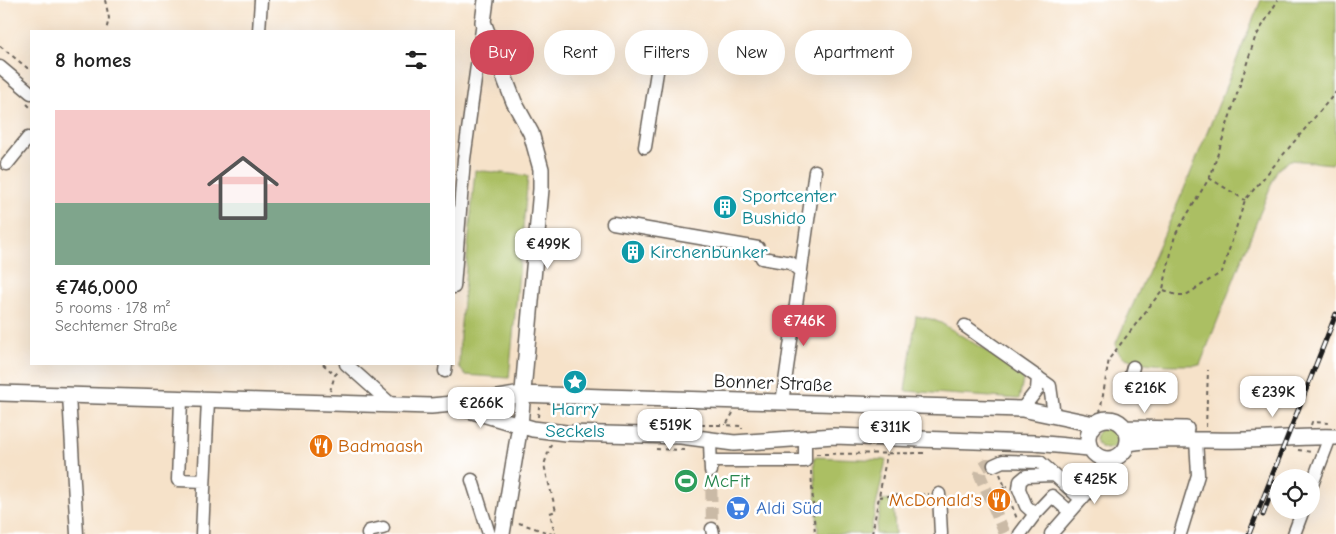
<!DOCTYPE html>
<html lang="en">
<head>
<meta charset="utf-8">
<style>
	body { margin:0; font-family:"Comic Neue",sans-serif; background:#f6f6f6; color:#222; height:100vh; display:flex; flex-direction:column; font-size:19px; white-space:nowrap }
	* { box-sizing:border-box; margin:0 }
	p { font-size:16px; color:#767676 }
	.icon { flex:none; width:28px; height:28px; fill:none; stroke:currentColor; stroke-width:2; stroke-linecap:round; stroke-linejoin:round }
	.map { position:relative; flex:1; overflow:hidden }
	.drawer { position:absolute; left:30px; top:30px; width:425px; height:335px; display:flex; flex-direction:column; background:#fff; border-radius:0px; box-shadow:0 5px 20px #0002 }
	.drawer>* { flex:none }
	.top-card { position:absolute; left:470px; top:30px; width:475px; height:45px; display:flex; gap:10px }
	.tools { position:absolute; left:1270px; top:469px; display:grid; gap:10px }
	.tools a { display:grid; place-items:center; width:50px; height:50px; border-radius:50%; background:#fff; box-shadow:0 5px 20px #0002; font-size:25px }
	.price { position:absolute; translate:-50% -42px; padding:0 11px; border-radius:10px; background:#fff; color:#222; font-size:16px; line-height:32px; filter:drop-shadow(0 1px 2px #0008) }
	.price::after { content:''; position:absolute; left:50%; top:30px; width:15px; height:11px; margin-left:-8px; background:inherit; clip-path:polygon(0 0,100% 0,50% 100%) }
	.price.on { background:#d1495b; color:#fff }
	ul { padding:0; list-style:none }
	li { display:grid; align-content:center; gap:10px; height:265px; padding:0 25px }
	li+li { border-top:1px solid #e0e0e0 }
	li span { display:grid; place-items:center; height:155px; border-radius:0px; color:#555 }
	li>.icon { margin-inline-start:auto }
	span .icon { width:90px; height:90px; fill:#fffc; stroke-width:1 }
	li b { font-size:21px }
	h2 { display:flex; justify-content:space-between; align-items:center; height:60px; padding:0 25px; font-size:21px }
	.pill { padding:0 18px; border-radius:22px; background:#fff; box-shadow:0 5px 20px #0002; font-size:18px; line-height:45px }
	.pill.on { background:#d1495b; color:#fff }
	.map>svg:first-child { display:block }
	.green { fill:#abbf63; stroke:#646e40 }
	.lines { fill:none; stroke-linecap:round; stroke-linejoin:round }
	.minor-tunnel { stroke:#cabaa6; stroke-width:12; stroke-dasharray:12 6; stroke-linecap:butt }
	.minor-casing { stroke:#686159; stroke-width:15 }
	.major-casing { stroke:#686159; stroke-width:18 }
	.path { stroke:#686159; stroke-width:2; stroke-dasharray:4 4; stroke-linecap:butt }
	.minor { stroke:#fff; stroke-width:12 }
	.major { stroke:#fff; stroke-width:15 }
	.rail-casing { stroke:#1c1c1c; stroke-width:5 }
	.rail { stroke:#fff; stroke-width:3; stroke-dasharray:9; stroke-linecap:butt }
	.labels { text-anchor:middle; dominant-baseline:central; stroke-width:5; stroke-linejoin:round; paint-order:stroke }
	.culture-label { font-size:19px; fill:#0d838f; stroke:#fff; text-anchor:start }
	.street-label { font-size:19px; fill:#1c1c1c; stroke:#fff }
	.food-label { font-size:19px; fill:#c56008; stroke:#fff; text-anchor:start }
	.leisure-label { font-size:19px; fill:#27864d; stroke:#fff; text-anchor:start }
	.shop-label { font-size:19px; fill:#366cbe; stroke:#fff; text-anchor:start }
</style>
</head>
<body>
<div class="map">
<svg width="1336" height="534" viewBox="0 0 1336 534">
	<rect width="100%" height="100%" fill="#fff"/>
	<filter id="ink" filterUnits="userSpaceOnUse"><feTurbulence type="fractalNoise" baseFrequency=".02" numOctaves="2"/><feDisplacementMap in="SourceGraphic" scale="10" xChannelSelector="R" yChannelSelector="G"/><feConvolveMatrix kernelMatrix="1 2 1 2 8 2 1 2 1" color-interpolation-filters="sRGB"/></filter>
	<filter id="wash" filterUnits="userSpaceOnUse"><feTurbulence type="fractalNoise" baseFrequency=".0096" numOctaves="4" result="noise"/><feDisplacementMap in="SourceGraphic" scale="20" xChannelSelector="R" yChannelSelector="G"/><feGaussianBlur stdDeviation="1.12" result="paint"/><feColorMatrix in="noise" values="0 0 0 0 0 0 0 0 0 0 0 0 0 0 0 0 0 1.4 0 .05"/><feComposite in="paint" operator="in"/></filter>
	<g filter="url(#wash)">
		<rect width="100%" height="100%" fill="#f6e2c9"/>
		<!-- green -->
		<path class="green" d="M1261 0H1336V156L1332 164 1290 160 1277 170 1200 365C1182 364 1113 370 1116 343L1184 189Z
			M475 170 528 176 509 378 465 375 459 367 460 334Z
			M916 316 931 319 941 323 1021 372 1023 380 1019 399 905 391Z
			M1096 438a11 11 0 1 1 22 0a11 11 0 1 1-22 0Z
			M814 457 886 460 870 534H818Z
			M893 499 895 534H875L882 500Z"/>
	</g>
	<g filter="url(#ink)">
		<g class="lines">
			<!-- minor-tunnel -->
			<path class="minor-tunnel" d="M994 465 987 464 982 467 980 475 1005 534
				M711 471 712 529"/>
			<!-- minor casing -->
			<g class="minor-casing">
				<path id="minor" d="M259 31 261 0
					M0 67 31 93
					M645 147 657 72
					M7 164 28 138
					M613 223 758 248 762 258 791 263 801 272
					M454 287 464 159 483 22
					M965 326 1050 386 1054 415
					M346 364 392 405
					M445 371 446 364
					M1126 392 1133 367
					M69 395 77 534
					M181 400 178 480 204 481
					M782 403 815 171
					M1022 409 1037 390 1038 377
					M710 441 711 471
					M710 461H805V438
					M994 465 1003 461 1040 462 1081 499
					M1053 475 1026 476 1020 481 1019 489 1026 506 1035 514 1052 496 1070 512
					M472 480 489 534
					M1311 487 1330 437
					M939 494 941 534
					M712 529 713 534
					M202 534 208 400
					M368 534 369 531 383 528
					M1020 534 1035 514
					M1051 534 1101 477 1106 460
					M1180 534 1198 475 1196 439
					M1294 534 1303 510"/>
			</g>
			<!-- major casing -->
			<g class="major-casing">
				<path id="major" d="M486 0 483 22 514 102 531 133 541 169V189L520 425 502 534
					M0 393 431 406 475 402 521 394 604 397 1022 409 1094 424
					M459 407 533 429 566 433 681 436 734 443 834 436 1034 443 1089 448
					M1088 439a20 20 0 1 1 40 0a20 20 0 1 1-40 0Z
					M1125 428 1186 429
					M1128 443C1167 437 1207 441 1247 440 1278 439 1305 436 1336 437"/>
			</g>
			<!-- path -->
			<path class="path" d="M105 0 109 18 106 31
				M0 46 31 71
				M27 104 31 108
				M1209 178 1245 200
				M1164 290 1176 295H1186L1222 272 1245 200 1336 92
				M323 364 334 374
				M330 391 335 375 339 371
				M733 413 726 425 742 426V429
				M1100 413 1109 359 1163 289 1175 235 1211 175 1255 38 1278 0
				M538 417 539 407
				M701 425H726
				M1311 425 1312 422 1329 423
				M1206 427 1208 370
				M551 444 544 465 556 511 550 513 555 534
				M656 449 684 450
				M1298 450 1312 452
				M816 454 926 453
				M811 471 815 534
				M1000 474 1005 487 1008 486
				M1002 489 1005 487 1017 519
				M920 495 929 494
				M879 497 899 495
				M519 523 552 534
				M872 534 887 454"/>
			<!-- minor -->
			<use href="#minor" class="minor"/>
			<!-- major -->
			<use href="#major" class="major"/>
			<!-- rail casing -->
			<g class="rail-casing">
				<path id="rail" d="M1263 515 1275 482
					M1249 534 1336 314"/>
			</g>
			<!-- rail -->
			<use href="#rail" class="rail"/>
		</g>
	</g>
	<!-- icons -->
	<defs>
		<g id="building-disc" transform="scale(1.25)"><circle r="9.5" fill="#0f9aa8" stroke="#fff"/><path d="M-4-6H4V6H1V3H-1V6H-4ZM-2.5-4.3h1.7v1.8h-1.7ZM.8-4.3h1.7v1.8H.8ZM-2.5-1h1.7V.8h-1.7ZM.8-1h1.7V.8H.8Z" fill="#fff"/></g>
		<g id="sight-disc" transform="scale(1.25)"><circle r="9.5" fill="#0f9aa8" stroke="#fff"/><path d="M0-6L1.8-2.2L6-1.7L2.9 1.2L3.7 5.4L0 3.3L-3.7 5.4L-2.9 1.2L-6-1.7L-1.8-2.2Z" fill="#fff"/></g>
		<g id="restaurant-disc" transform="scale(1.25)"><circle r="9.5" fill="#e8710a" stroke="#fff"/><path d="M-5-6h1v4h1v-4h1v4h1v-4h1v5L-1.5 .5V6h-2V.5L-5-1ZM5-6V6H3V1.5H1.5Q1.5-4 5-6Z" fill="#fff"/></g>
		<g id="stadium-disc" transform="scale(1.25)"><circle r="9.5" fill="#2e9e5b" stroke="#fff"/><path d="M0-5a6.5 5 0 1 0 0 10a6.5 5 0 1 0 0-10ZM-3.5-1.8h7v3.6h-7Z" fill="#fff"/></g>
		<g id="supermarket-disc" transform="scale(1.25)"><circle r="9.5" fill="#3f7fe0" stroke="#fff"/><path d="M-6-5.5h2.5l.6 2H6L4.5 2H-2.5L-4.4-4H-6ZM-1.5 3.2a1.3 1.3 0 1 0 .1 0ZM3 3.2a1.3 1.3 0 1 0 .1 0Z" fill="#fff"/></g>
	</defs>
	<g fill-rule="evenodd">
		<use href="#building-disc" x="725" y="207"/>
		<use href="#building-disc" x="633" y="252"/>
		<use href="#sight-disc" x="575" y="382"/>
		<use href="#restaurant-disc" x="321" y="446"/>
		<use href="#stadium-disc" x="686" y="481"/>
		<use href="#restaurant-disc" x="999" y="500"/>
		<use href="#supermarket-disc" x="738" y="508"/>
	</g>
	<g class="labels">
		<!-- culture labels -->
		<g class="culture-label">
			<text x="742" y="196">Sportcenter<tspan x="742" dy="22">Bushido</tspan></text>
			<text x="650" y="252">Kirchenbunker</text>
			<text x="575" y="409" text-anchor="middle">Harry<tspan x="575" dy="22">Seckels</tspan></text>
		</g>
		<!-- street labels -->
		<g class="street-label">
			<text transform="translate(773 383) rotate(2)">Bonner Straße</text>
		</g>
		<!-- food labels -->
		<g class="food-label">
			<text x="338" y="446">Badmaash</text>
			<text x="982" y="500" text-anchor="end">McDonald's</text>
		</g>
		<!-- leisure labels -->
		<g class="leisure-label">
			<text x="704" y="481">McFit</text>
		</g>
		<!-- shop labels -->
		<g class="shop-label">
			<text x="756" y="508">Aldi Süd</text>
		</g>
	</g>
</svg>
<div class="tools">
<a><svg class="icon" aria-label="locate" viewBox="0 0 24 24"><circle cx="12" cy="12" r="6"/><path d="M12 2v4M12 18v4M2 12h4M18 12h4"/></svg></a>
</div>
<b class="price" style="left:548px;top:270px">€499K</b>
<b class="price on" style="left:804px;top:347px">€746K</b>
<b class="price" style="left:1145px;top:414px">€216K</b>
<b class="price" style="left:1273px;top:418px">€239K</b>
<b class="price" style="left:481px;top:429px">€266K</b>
<b class="price" style="left:670px;top:451px">€519K</b>
<b class="price" style="left:890px;top:453px">€311K</b>
<b class="price" style="left:1095px;top:505px">€425K</b>
<div class="top-card">
<a class="pill on">Buy</a>
<a class="pill">Rent</a>
<a class="pill">Filters</a>
<a class="pill">New</a>
<a class="pill">Apartment</a>
</div>
<section class="drawer">
<h2>8 homes<svg class="icon" aria-label="filters" viewBox="0 0 24 24"><path d="M4 7h16M4 17h16"/><circle cx="9" cy="7" r="2"/><circle cx="15" cy="17" r="2"/></svg></h2>
<ul>
<li><span style="background:linear-gradient(#f6c9c9 60%,#7fa58c 0)"><svg class="icon" aria-label="home" viewBox="0 0 24 24"><path d="M3 11l9-7 9 7M6 9v11h12V9"/></svg></span><div><b>€746,000</b><p>5 rooms · 178 m²</p><p>Sechtemer Straße</p></div></li>
</ul>
</section>
</div>
</body>
</html>
